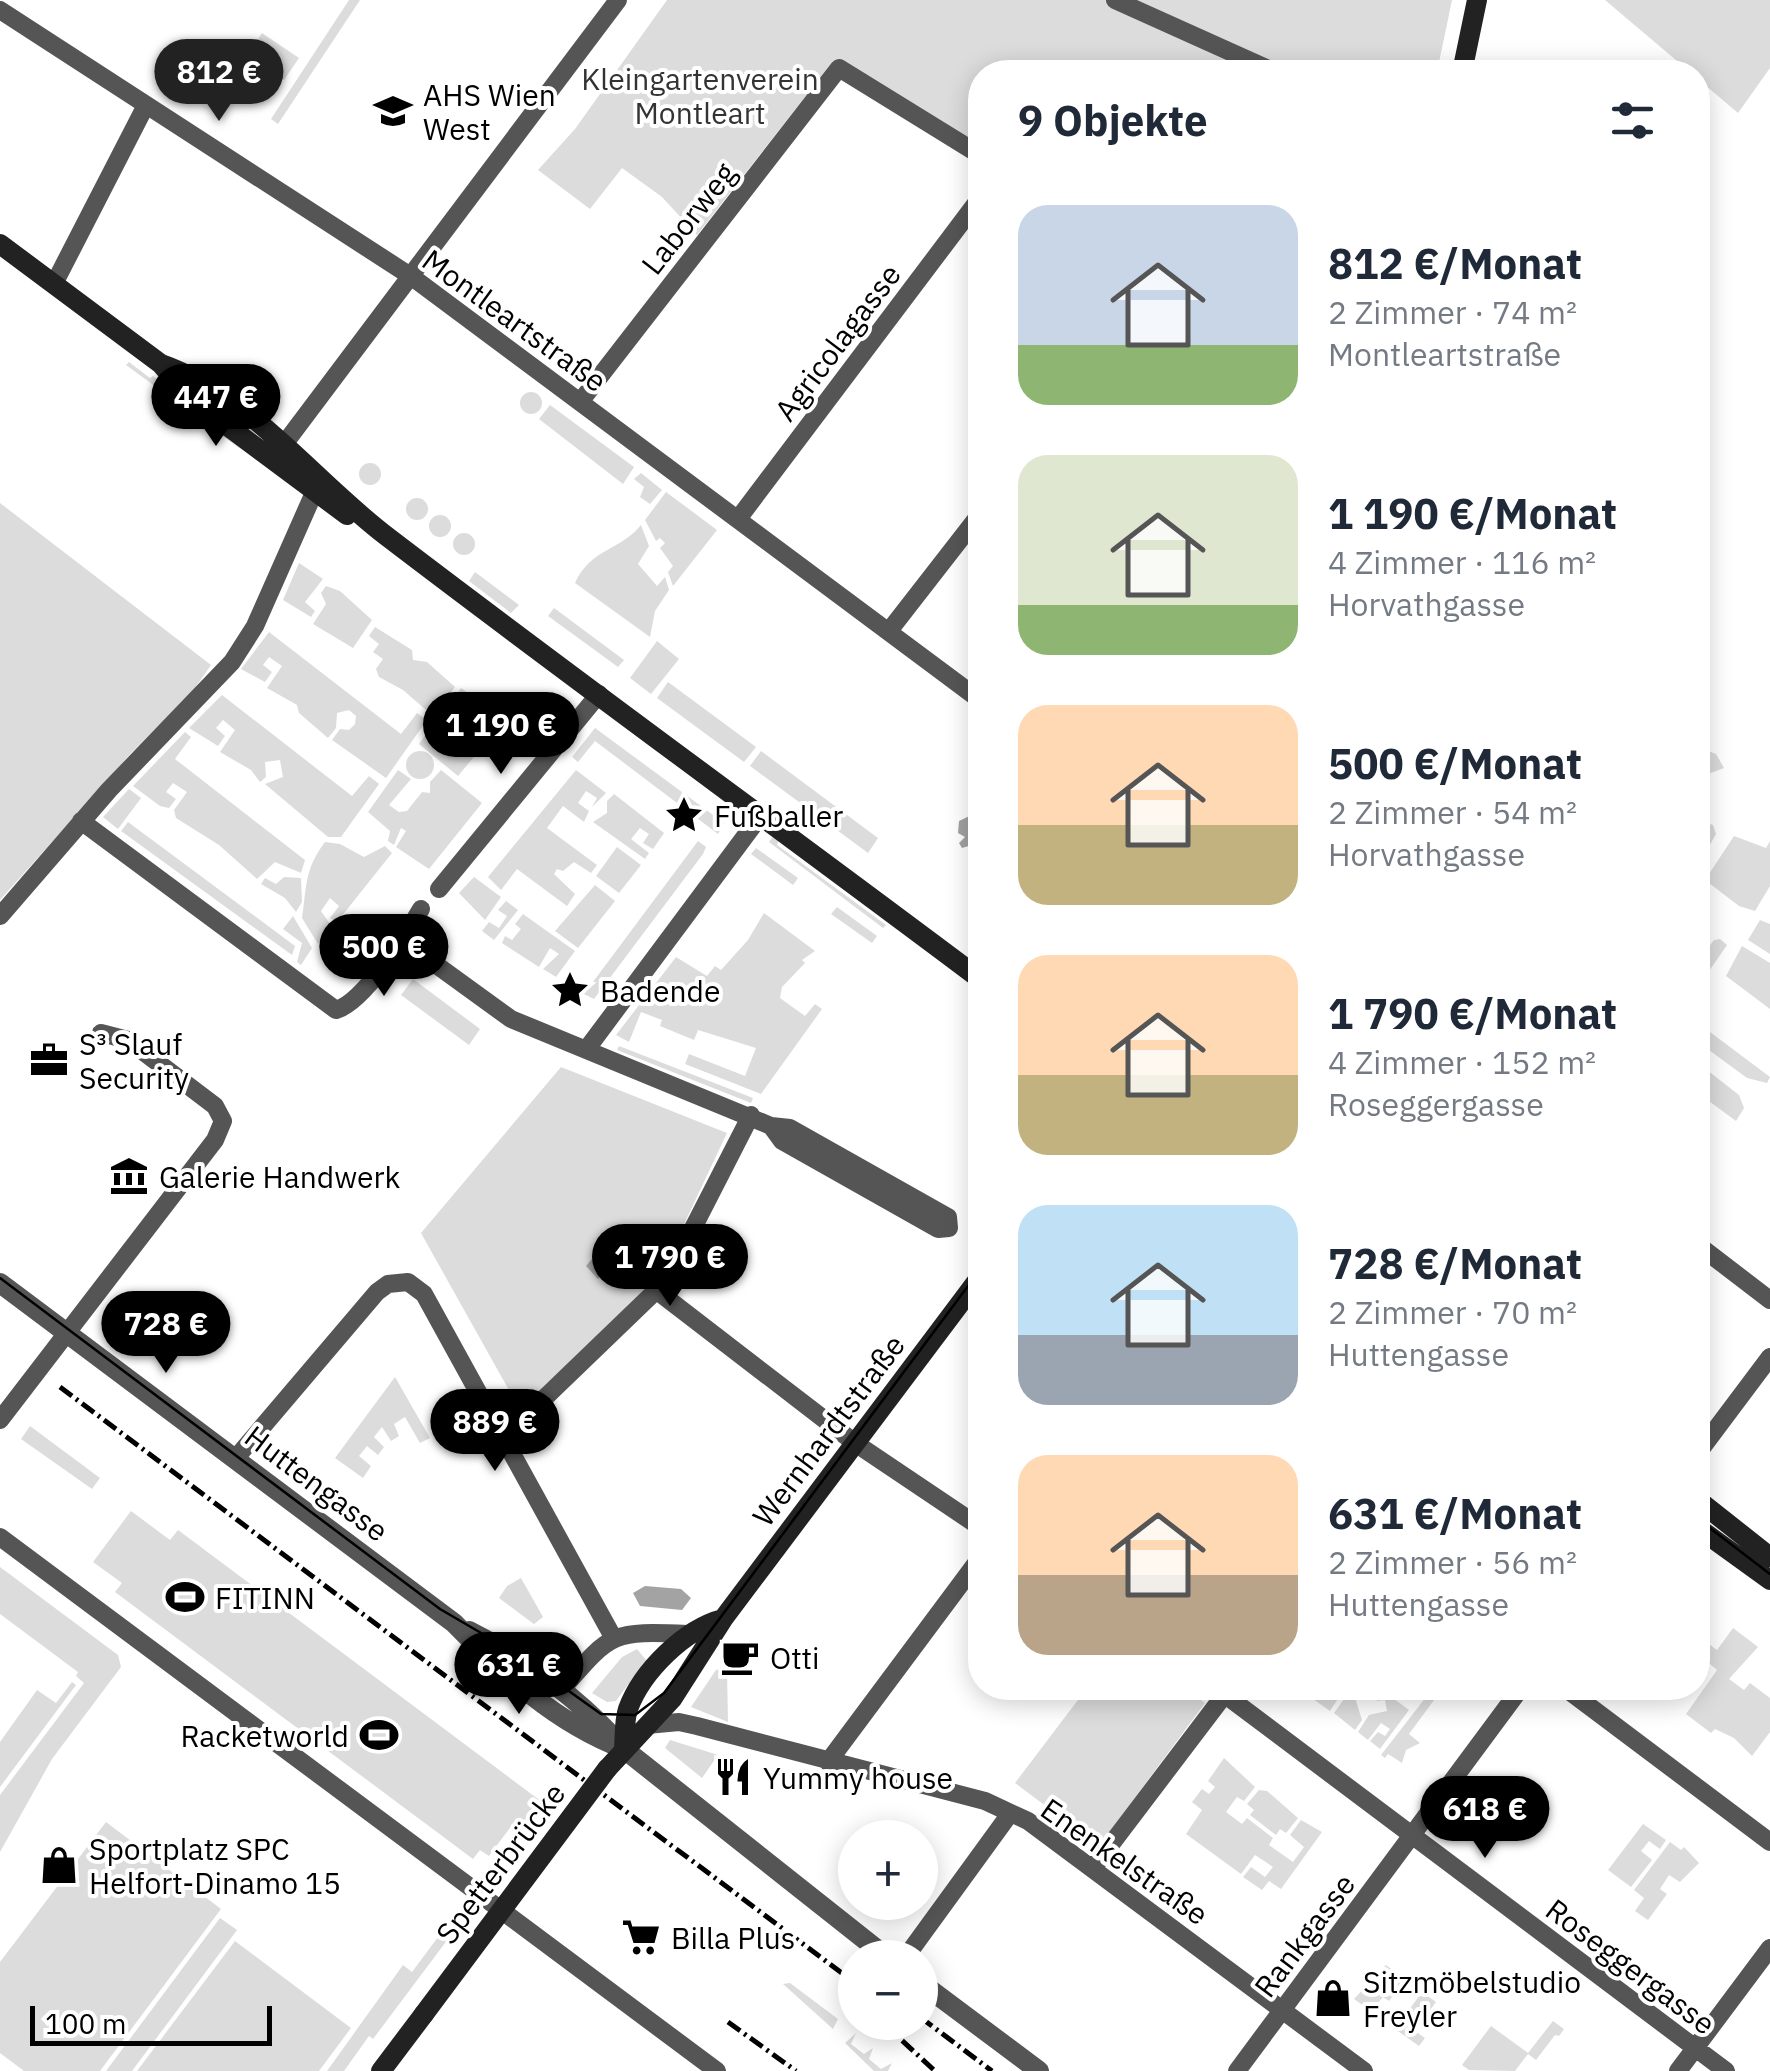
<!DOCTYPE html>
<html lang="de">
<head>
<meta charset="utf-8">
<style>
	body { margin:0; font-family:"IBM Plex Sans",sans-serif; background:#f6f6f7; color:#1f2937; height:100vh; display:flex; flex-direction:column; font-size:38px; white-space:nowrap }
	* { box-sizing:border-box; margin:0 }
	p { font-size:32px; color:#747a83 }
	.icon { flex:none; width:55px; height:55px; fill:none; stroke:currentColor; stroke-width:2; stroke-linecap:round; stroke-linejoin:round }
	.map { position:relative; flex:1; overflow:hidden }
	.sheet { position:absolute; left:968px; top:60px; width:742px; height:1640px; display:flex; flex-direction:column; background:#fff; border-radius:40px; box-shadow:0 5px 25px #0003 }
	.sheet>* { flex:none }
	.tools { position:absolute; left:838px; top:1820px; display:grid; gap:20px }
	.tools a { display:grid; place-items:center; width:100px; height:100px; border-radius:50%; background:#fff; box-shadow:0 5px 25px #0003; font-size:50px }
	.scale { position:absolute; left:30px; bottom:25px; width:242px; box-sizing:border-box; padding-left:10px; border:5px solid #000; border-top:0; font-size:28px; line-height:35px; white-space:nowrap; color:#000; -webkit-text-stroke:8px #fff; paint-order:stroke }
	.price { position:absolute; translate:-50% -85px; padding:0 22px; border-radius:35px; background:#000; color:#fff; font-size:32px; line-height:65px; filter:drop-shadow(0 2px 5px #0008) }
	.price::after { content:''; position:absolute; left:50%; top:60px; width:30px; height:22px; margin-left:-15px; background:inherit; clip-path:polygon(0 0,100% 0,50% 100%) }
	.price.on { background:#222; color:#fff }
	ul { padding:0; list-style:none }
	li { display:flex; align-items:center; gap:30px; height:250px; padding:0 50px }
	li span { display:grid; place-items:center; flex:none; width:280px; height:200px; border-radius:30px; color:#555 }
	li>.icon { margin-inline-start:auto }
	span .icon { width:120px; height:120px; fill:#fffc; stroke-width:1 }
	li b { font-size:42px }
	h2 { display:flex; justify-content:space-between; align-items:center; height:120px; padding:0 50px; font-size:42px }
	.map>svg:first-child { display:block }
	.green { fill:#dcdcdc }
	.water { fill:#a3a3a3 }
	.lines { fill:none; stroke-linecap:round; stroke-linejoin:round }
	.minor { stroke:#555; stroke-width:18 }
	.tertiary { stroke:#555; stroke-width:20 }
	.secondary { stroke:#222; stroke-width:20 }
	.tram { stroke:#000; stroke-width:2.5 }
	.rail { stroke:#000; stroke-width:5; stroke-dasharray:15 5 2.5 5; stroke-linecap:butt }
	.secondary-bridge { stroke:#222; stroke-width:20 }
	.labels { text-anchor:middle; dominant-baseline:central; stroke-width:8; stroke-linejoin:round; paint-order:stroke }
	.park-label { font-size:30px; fill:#333; stroke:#fff }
	.poi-label { font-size:30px; fill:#000; stroke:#fff; text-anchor:start }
	.street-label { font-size:30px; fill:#000; stroke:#fff }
</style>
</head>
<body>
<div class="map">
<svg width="1770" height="2071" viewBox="0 0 1770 2071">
	<rect width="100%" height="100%" fill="#fff"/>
	<!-- green -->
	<path class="green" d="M349 0H360L278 124 271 119Z
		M667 0H1452L1437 72H980V145L842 61H833L697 235 662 197 622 168 590 209 538 170 575 129Z
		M1605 0H1770V68L1738 113 1698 79V72H1690Z
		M262 33 299 58 284 80 247 56Z
		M129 362 150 378 153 376 246 453 126 365Z
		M520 403a11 11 0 1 1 22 0a11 11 0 1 1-22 0Z
		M550 405 634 467 623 484 539 419Z
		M359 474a11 11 0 1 1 22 0a11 11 0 1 1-22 0Z
		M641 473 662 490 650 504 640 497 644 487 634 479Z
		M666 492 717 530 673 586 668 572 673 566 660 548 665 543 660 538 656 541 645 520Z
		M406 509a11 11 0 1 1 22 0a11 11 0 1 1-22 0Z
		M0 503 211 665 190 695 132 752 0 900Z
		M429 526a11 11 0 1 1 22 0a11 11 0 1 1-22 0Z
		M641 525 649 546 638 564 657 586 665 577 669 590 655 611 650 637 575 583C591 548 620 551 641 525Z
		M453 544a11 11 0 1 1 22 0a11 11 0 1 1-22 0Z
		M299 563 323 579 305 602 315 611 311 617 283 600Z
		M475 572 519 605 511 613 469 581Z
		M326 586 340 591 372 620 353 648 313 624 326 604 321 593Z
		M554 608 624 660 618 667 548 616Z
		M375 627 412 650 413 660 427 662 455 687 433 716 403 690 379 677 376 669 383 659 373 652 379 644 369 636Z
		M269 632 401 734 417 713 427 720 386 778 332 740 340 729 349 730 355 724 356 716 349 710 337 713 336 728 328 738 299 713 297 705 267 688 282 666 269 657 263 665 272 672 265 682 241 669Z
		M657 641 679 659 651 694 630 678Z
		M668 682 756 747 744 762 657 698Z
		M461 688 497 713V729L483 727 469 712 452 722 439 719Z
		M222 695 352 796 369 776 379 784 341 837H328L265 784 283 777 280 760 265 762 266 777 260 782 251 770 220 752 235 730 223 720 216 728 225 736 218 746 189 728Z
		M434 723 451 726 462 740H471L481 731 493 734 458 776 419 744Z
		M595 728 724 823 718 834 595 741 578 762 572 757Z
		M185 732 191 737 175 759 305 860 301 873 275 862 257 879 219 845 176 818 174 810 187 792 173 783 166 792 176 799 169 808 160 806 133 786Z
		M1703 749 1716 754 1724 768 1703 776 1698 798V751Z
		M406 765a14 14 0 1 1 28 0a14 14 0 1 1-28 0Z
		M761 751 878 838 868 853 750 766Z
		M398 770 411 779 389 805 399 812 407 811 422 792 430 793V782L441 770 482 803 429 869 396 847 406 831 401 828 394 845 388 841 390 831 368 812Z
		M576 770 606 793 592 807 597 798 586 791 578 803 589 811 584 822 563 806 547 828 597 865 591 873 574 862 563 871 557 869 554 874 575 894 567 906 517 869 501 890 488 877Z
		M129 789 141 798 118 829 103 817Z
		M614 794 664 833 653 849 643 843 649 834 640 828 631 839 649 853 645 859 593 822 607 813V801Z
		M1698 820 1713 825 1716 834 1698 866Z
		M128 822 295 946 292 955 121 831Z
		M774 835 779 839 777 845 886 925 883 928 769 842Z
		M1734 836 1766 848 1770 841V886L1755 911 1739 906 1705 880Z
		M698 841 706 847 703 854 594 999 584 994Z
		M325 842 340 844 364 857 385 846 392 853 337 922 330 918 339 906 330 898 321 911 332 927 318 944 302 918C307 886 304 870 325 842Z
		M617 847 641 865 619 893 596 876Z
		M756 848 798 878 793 885 751 854Z
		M284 877 301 878 302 902 296 912 285 898 261 884 265 878 276 884Z
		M474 877 501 897 485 920 459 893Z
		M595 885 615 901 578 948 555 931Z
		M506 901 518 910 494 940 482 931 489 922 499 928 507 916 498 910Z
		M837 907 877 936 872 943 831 914Z
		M764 913 815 951 802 960 805 963 782 987 780 998 805 1016 815 1004 822 1009 761 1094 685 1064 689 1054 745 1076 756 1048 698 1030 694 1040 660 1026 662 1020 641 1012 629 1042 616 1035 676 957 707 976 715 966 721 970 748 940Z
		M523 914 575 951 556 977 543 969 559 954 550 948 539 967 502 943 505 936 512 940 521 929 515 924Z
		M293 916 312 948 301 965 297 962 302 943 283 929Z
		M1760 920 1770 924V954L1748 940Z
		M1720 939 1727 945 1698 987 1700 958 1714 940Z
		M1742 946 1770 963V1009L1726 976Z
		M413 979 480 1029 469 1045 401 995Z
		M1698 1023 1770 1077 1767 1083 1747 1078 1698 1042Z
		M619 1046 753 1098 751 1103 617 1050Z
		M1698 1063 1739 1095 1744 1108 1736 1121 1698 1093Z
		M561 1067 727 1133 660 1275 520 1410 421 1233Z
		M395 1377 430 1438 420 1443 405 1417 394 1424 399 1436 391 1441 382 1427 374 1437 384 1447 378 1455 367 1446 359 1456 371 1466 363 1478 335 1458Z
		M30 1426 100 1478 92 1489 21 1439Z
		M131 1511 170 1540 178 1530 546 1805 528 1830 515 1821 489 1856 480 1850 473 1859 115 1592 122 1583 93 1562Z
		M0 1567 118 1655 121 1667 52 1759 0 1852V1795L84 1683 76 1676 78 1672 0 1614Z
		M521 1578 543 1617 534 1624 499 1598 507 1586Z
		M1733 1628 1758 1647 1729 1679 1744 1690 1750 1683 1770 1698V1732L1752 1756 1734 1738 1715 1729 1711 1733 1686 1714 1717 1670 1698 1654V1636L1717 1650Z
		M637 1649 646 1660 616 1701 607 1702 592 1693 622 1657Z
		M723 1668 727 1672 728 1722 691 1707 716 1670Z
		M72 1682 76 1685 0 1787V1742L37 1690 56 1703Z
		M1087 1688H1185L1205 1703 1099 1846 1015 1783Z
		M1317 1688H1345L1330 1711 1310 1697Z
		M1352 1688 1362 1720 1355 1730 1334 1713Z
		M1374 1688H1394L1389 1695 1409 1710 1380 1749 1370 1741 1378 1732 1385 1736 1390 1729 1381 1723 1368 1740 1358 1732 1369 1715 1387 1711 1385 1700 1377 1701Z
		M1433 1688 1452 1689 1447 1696 1440 1692 1409 1734 1420 1743 1406 1750 1402 1763 1388 1754 1385 1758 1381 1755Z
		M670 1740 718 1755 702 1778 665 1748Z
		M1224 1758 1255 1787 1244 1801 1237 1797 1226 1812 1242 1824 1247 1818 1273 1838 1269 1845 1293 1862 1304 1847 1290 1835 1301 1820 1322 1832 1281 1889 1269 1881 1262 1890 1243 1877 1251 1867 1265 1877 1273 1867 1255 1855 1241 1874 1186 1834 1202 1810 1192 1802 1202 1789 1209 1794 1215 1787 1208 1781Z
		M1259 1790 1267 1791 1298 1818 1286 1833 1280 1829 1276 1835 1250 1815 1254 1810 1247 1804Z
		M106 1822 221 1909 100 2071H24L0 2053V1962Z
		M1643 1824 1666 1840 1660 1849 1649 1841 1641 1851 1652 1860 1631 1887 1608 1870Z
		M1670 1842 1681 1850 1684 1847 1699 1863 1680 1882 1669 1875 1660 1889 1667 1894 1648 1920 1635 1911 1644 1898 1634 1890Z
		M220 1918 237 1930 132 2071H106Z
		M447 1925 454 1931 373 2039 369 2036 344 2071H327L403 1965 412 1972Z
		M235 1941 351 2028 319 2071H137Z
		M1386 1965 1405 1980 1389 2001 1383 1997 1371 2011 1354 1999Z
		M790 1983 838 2019 833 2029 783 1984Z
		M1422 1992 1436 2002 1415 2031 1425 2038 1419 2046 1395 2029Z
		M1553 2021 1564 2029 1559 2036 1555 2035 1536 2060 1528 2054 1515 2071 1469 2070 1462 2065 1491 2026 1528 2053Z
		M856 2033 851 2044 864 2054 873 2048 869 2059 881 2069 892 2063 888 2071H874L845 2043Z"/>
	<!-- water -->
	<path class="water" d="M980 811 975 844 962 848 959 843 965 837 958 833 959 821Z
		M621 1225 637 1238 598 1279 586 1266Z
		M645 1586 681 1589 691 1598 682 1610 640 1606 633 1593Z"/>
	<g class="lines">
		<!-- minor -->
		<path class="minor" d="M1115 0 1275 72
			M0 10 412 277 980 700
			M54 284 146 105
			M580 402 839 68 980 155
			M276 455 618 0
			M738 519 980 198
			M889 631 980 514
			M81 821 336 1010C364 1002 406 935 421 909
			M439 889 599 694
			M0 916 109 790 232 662 255 626 313 495
			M402 940 511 1019 771 1126 790 1128 948 1217 949 1228 938 1229 782 1141 771 1126
			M586 1050 761 815
			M1698 1245 1770 1300
			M656 1290 855 1443 980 1527
			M0 1420 215 1140 223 1121 215 1106 128 1040 101 1033
			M503 1438 666 1281 751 1115
			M1698 1453 1770 1357
			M235 1459 377 1292 388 1284 408 1282 424 1294 613 1637
			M0 1537 717 2071
			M1216 1688 1726 2071
			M1565 1688 1770 1842
			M561 1690C612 1632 610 1631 688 1634
			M647 1725 679 1722 697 1726 985 1801 1028 1821 1364 2071
			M828 1762 980 1558
			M1093 1868 1225 1694
			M905 1958 1009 1815
			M1237 2071 1521 1688
			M1678 2071 1770 1948"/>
		<!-- tertiary -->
		<path class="tertiary" d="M0 1283 454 1623C506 1676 554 1722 624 1749
			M469 1631C528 1661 580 1699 624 1749L888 1958
			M920 1982 1039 2071"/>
		<!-- secondary -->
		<path class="secondary" d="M1462 72 1477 0
			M0 244 161 364 190 398 347 515
			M161 364C252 396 314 482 389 538 584 687 783 831 980 979
			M1698 1500 1770 1557
			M1698 1528 1770 1580
			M624 1749C625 1736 624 1721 628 1709 642 1671 685 1629 723 1619
			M607 1769 672 1699 723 1619 980 1277
			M381 2071 424 2014"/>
		<!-- tram -->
		<path class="tram" d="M0 1278 440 1609 517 1654 601 1714 635 1715 664 1693 980 1270
			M1698 1519 1770 1574"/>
		<!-- rail -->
		<path class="rail" d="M60 1387 855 1983
			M920 2017 992 2071
			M728 2022 796 2071
			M882 2022 935 2071"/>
		<!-- secondary-bridge -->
		<path class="secondary-bridge" d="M424 2014 607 1769"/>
	</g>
	<!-- icons -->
	<defs>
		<g id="school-bare" transform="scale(3)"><path d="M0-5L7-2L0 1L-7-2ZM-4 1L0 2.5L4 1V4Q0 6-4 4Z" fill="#000" stroke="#fff" stroke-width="2.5" paint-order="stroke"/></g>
		<g id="sight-bare" transform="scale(3)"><path d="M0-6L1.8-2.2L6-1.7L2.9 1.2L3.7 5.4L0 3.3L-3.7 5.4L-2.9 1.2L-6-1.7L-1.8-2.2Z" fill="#000" stroke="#fff" stroke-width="2.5" paint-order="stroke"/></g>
		<g id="office-bare" transform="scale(3)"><path d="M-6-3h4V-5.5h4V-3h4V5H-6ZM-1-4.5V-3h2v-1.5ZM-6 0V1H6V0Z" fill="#000" stroke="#fff" stroke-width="2.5" paint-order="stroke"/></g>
		<g id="museum-bare" transform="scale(3)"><path d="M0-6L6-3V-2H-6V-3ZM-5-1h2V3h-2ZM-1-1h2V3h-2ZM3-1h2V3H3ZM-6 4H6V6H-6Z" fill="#000" stroke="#fff" stroke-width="2.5" paint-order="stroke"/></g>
		<g id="stadium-bare" transform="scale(3)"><path d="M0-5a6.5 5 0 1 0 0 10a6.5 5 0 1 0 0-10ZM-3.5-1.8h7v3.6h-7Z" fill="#000" stroke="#fff" stroke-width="2.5" paint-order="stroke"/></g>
		<g id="cafe-bare" transform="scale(3)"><path d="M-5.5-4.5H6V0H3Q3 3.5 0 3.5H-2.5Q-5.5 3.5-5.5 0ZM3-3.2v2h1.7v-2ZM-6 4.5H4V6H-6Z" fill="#000" stroke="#fff" stroke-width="2.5" paint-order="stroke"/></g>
		<g id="restaurant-bare" transform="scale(3)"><path d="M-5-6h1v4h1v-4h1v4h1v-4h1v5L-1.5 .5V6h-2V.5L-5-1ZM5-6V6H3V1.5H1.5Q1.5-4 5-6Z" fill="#000" stroke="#fff" stroke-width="2.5" paint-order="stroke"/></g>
		<g id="shop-bare" transform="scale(3)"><path d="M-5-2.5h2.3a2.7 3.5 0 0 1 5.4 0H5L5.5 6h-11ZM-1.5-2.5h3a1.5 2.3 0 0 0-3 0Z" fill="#000" stroke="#fff" stroke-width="2.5" paint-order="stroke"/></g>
		<g id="supermarket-bare" transform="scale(3)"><path d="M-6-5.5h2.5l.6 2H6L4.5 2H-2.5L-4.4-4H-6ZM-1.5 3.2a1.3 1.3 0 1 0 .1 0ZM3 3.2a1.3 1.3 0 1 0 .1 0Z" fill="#000" stroke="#fff" stroke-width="2.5" paint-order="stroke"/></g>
	</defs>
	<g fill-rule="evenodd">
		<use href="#school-bare" x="393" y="111"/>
		<use href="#sight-bare" x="684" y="815"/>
		<use href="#sight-bare" x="570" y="990"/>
		<use href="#office-bare" x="49" y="1060"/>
		<use href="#museum-bare" x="129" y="1176"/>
		<use href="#stadium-bare" x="185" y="1597"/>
		<use href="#cafe-bare" x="740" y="1657"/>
		<use href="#stadium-bare" x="379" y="1735"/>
		<use href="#restaurant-bare" x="733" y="1777"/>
		<use href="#shop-bare" x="59" y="1865"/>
		<use href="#supermarket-bare" x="641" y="1937"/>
		<use href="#shop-bare" x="1333" y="1998"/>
	</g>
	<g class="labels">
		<!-- park labels -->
		<g class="park-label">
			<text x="700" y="78">Kleingartenverein<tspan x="700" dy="34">Montleart</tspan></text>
		</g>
		<!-- poi labels -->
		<g class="poi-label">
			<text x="423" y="94">AHS Wien<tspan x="423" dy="34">West</tspan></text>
			<text x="714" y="815">Fußballer</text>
			<text x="600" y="990">Badende</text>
			<text x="79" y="1043">S³ Slauf<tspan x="79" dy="34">Security</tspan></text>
			<text x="159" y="1176">Galerie Handwerk</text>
			<text x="215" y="1597">FITINN</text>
			<text x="770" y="1657">Otti</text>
			<text x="349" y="1735" text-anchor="end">Racketworld</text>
			<text x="763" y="1777">Yummy house</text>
			<text x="89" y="1848">Sportplatz SPC<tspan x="89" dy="34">Helfort-Dinamo 15</tspan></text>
			<text x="671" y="1937">Billa Plus</text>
			<text x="1363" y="1981">Sitzmöbelstudio<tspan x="1363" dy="34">Freyler</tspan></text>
		</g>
		<!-- street labels -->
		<g class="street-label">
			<text transform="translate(688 218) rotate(-52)">Laborweg</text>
			<text transform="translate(515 320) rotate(36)">Montleartstraße</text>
			<text transform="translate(837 342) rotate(-53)">Agricolagasse</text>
			<text transform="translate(828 1430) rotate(-53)">Wernhardtstraße</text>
			<text transform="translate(317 1483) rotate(37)">Huttengasse</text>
			<text transform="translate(1125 1861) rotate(35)">Enenkelstraße</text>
			<text transform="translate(500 1863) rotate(-53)">Spetterbrücke</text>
			<text transform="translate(1304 1935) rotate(-53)">Rankgasse</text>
			<text transform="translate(1631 1966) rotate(37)">Roseggergasse</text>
		</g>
	</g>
</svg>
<div class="tools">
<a>+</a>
<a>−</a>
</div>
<div class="scale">100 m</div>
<b class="price on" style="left:219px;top:124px">812 €</b>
<b class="price" style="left:216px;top:449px">447 €</b>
<b class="price" style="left:501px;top:777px">1 190 €</b>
<b class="price" style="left:384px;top:999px">500 €</b>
<b class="price" style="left:670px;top:1309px">1 790 €</b>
<b class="price" style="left:166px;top:1376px">728 €</b>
<b class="price" style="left:495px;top:1474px">889 €</b>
<b class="price" style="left:519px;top:1717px">631 €</b>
<b class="price" style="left:1485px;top:1861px">618 €</b>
<section class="sheet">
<h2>9 Objekte<svg class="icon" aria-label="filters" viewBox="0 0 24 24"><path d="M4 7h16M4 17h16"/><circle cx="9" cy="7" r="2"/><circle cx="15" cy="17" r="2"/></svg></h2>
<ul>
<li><span style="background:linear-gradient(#c9d6e8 70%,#8fb573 0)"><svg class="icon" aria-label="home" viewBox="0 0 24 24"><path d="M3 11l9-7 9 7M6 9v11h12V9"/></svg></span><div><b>812 €/Monat</b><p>2 Zimmer · 74 m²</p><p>Montleartstraße</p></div></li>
<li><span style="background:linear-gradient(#dfe7d0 75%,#8fb573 0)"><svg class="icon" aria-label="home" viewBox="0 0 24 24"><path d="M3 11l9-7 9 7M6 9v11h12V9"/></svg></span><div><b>1 190 €/Monat</b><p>4 Zimmer · 116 m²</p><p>Horvathgasse</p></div></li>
<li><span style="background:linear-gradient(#ffd9b3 60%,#c2b280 0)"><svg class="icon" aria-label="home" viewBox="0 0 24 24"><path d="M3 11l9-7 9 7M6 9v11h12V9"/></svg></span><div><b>500 €/Monat</b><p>2 Zimmer · 54 m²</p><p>Horvathgasse</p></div></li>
<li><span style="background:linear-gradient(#ffd9b3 60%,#c2b280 0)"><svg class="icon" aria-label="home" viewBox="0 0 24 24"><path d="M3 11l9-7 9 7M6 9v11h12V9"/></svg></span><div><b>1 790 €/Monat</b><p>4 Zimmer · 152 m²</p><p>Roseggergasse</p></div></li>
<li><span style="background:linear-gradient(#bfe0f5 65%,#9aa5b1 0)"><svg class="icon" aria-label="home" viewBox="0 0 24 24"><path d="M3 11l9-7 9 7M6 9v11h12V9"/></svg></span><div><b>728 €/Monat</b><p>2 Zimmer · 70 m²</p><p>Huttengasse</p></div></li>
<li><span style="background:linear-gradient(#ffd9b3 60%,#b9a48a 0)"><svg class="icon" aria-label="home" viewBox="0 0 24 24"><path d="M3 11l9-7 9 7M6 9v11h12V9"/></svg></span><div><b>631 €/Monat</b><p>2 Zimmer · 56 m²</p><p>Huttengasse</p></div></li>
</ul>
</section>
</div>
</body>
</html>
